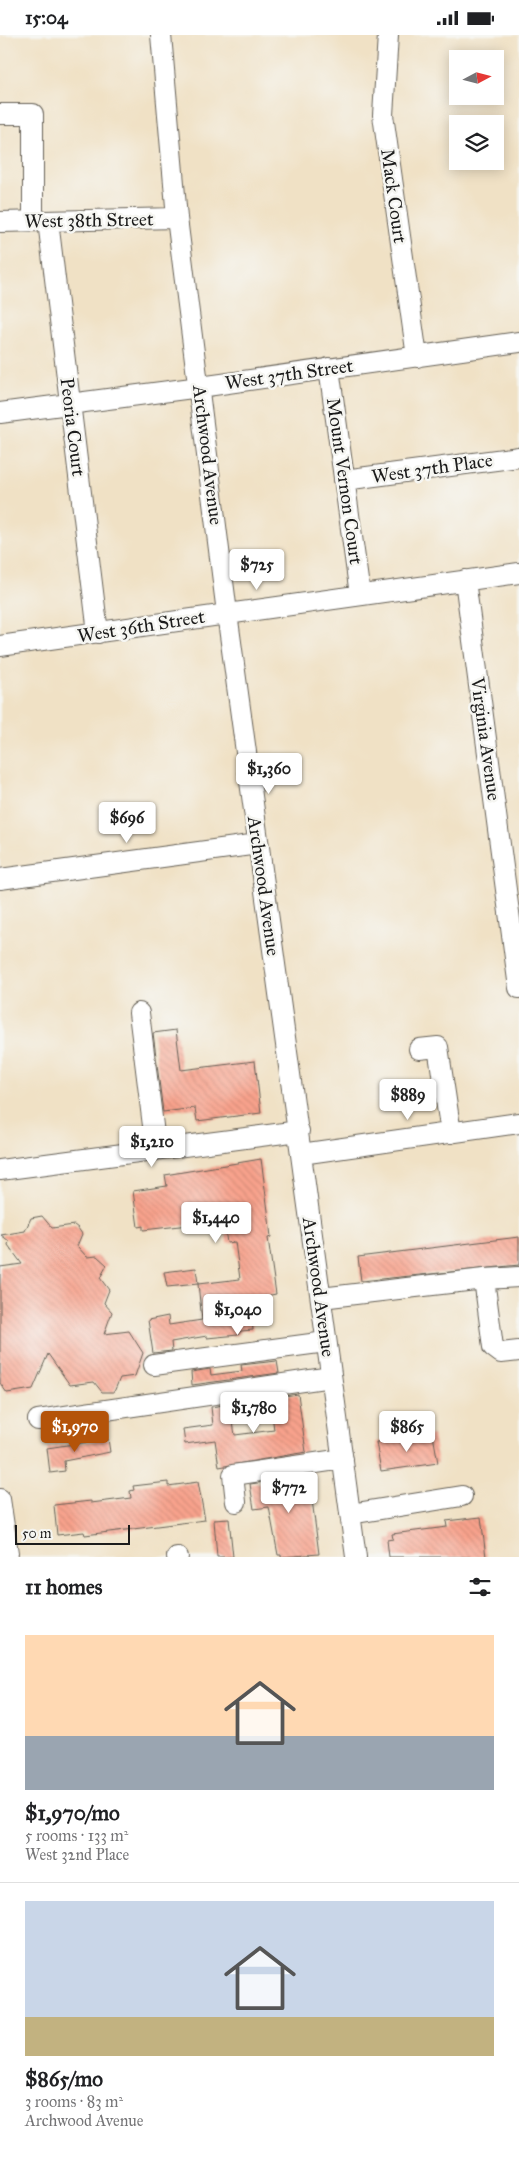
<!DOCTYPE html>
<html lang="en">
<head>
<meta charset="utf-8">
<style>
	body { margin:0; font-family:"IM FELL Great Primer",serif; background:#f6f6f6; color:#202124; height:100vh; display:flex; flex-direction:column; font-size:19px; white-space:nowrap }
	* { box-sizing:border-box; margin:0 }
	p { font-size:16px; color:#757577 }
	.icon { flex:none; width:28px; height:28px; fill:none; stroke:currentColor; stroke-width:2; stroke-linecap:round; stroke-linejoin:round }
	.map { position:relative; height:1522px; overflow:hidden }
	.side { display:flex; flex-direction:column; background:#fff; flex:1 }
	.side>* { flex:none }
	.needle { width:32px; rotate:83deg }
	.tools { position:absolute; left:449px; top:15px; display:grid; gap:10px }
	.tools a { display:grid; place-items:center; width:55px; height:55px; border-radius:0px; background:#fff; box-shadow:0 2px 12px #0003; font-size:25px }
	.scale { position:absolute; left:15px; bottom:12px; width:115px; box-sizing:border-box; padding-left:5px; border:2px solid #1c1c1c; border-top:0; font-size:14px; line-height:18px; white-space:nowrap; color:#1c1c1c; -webkit-text-stroke:4px #f6f6f2; paint-order:stroke }
	.price { position:absolute; translate:-50% -42px; padding:0 11px; border-radius:5px; background:#fff; color:#222; font-size:16px; line-height:32px; filter:drop-shadow(0 1px 2px #0008) }
	.price::after { content:''; position:absolute; left:50%; top:30px; width:15px; height:11px; margin-left:-8px; background:inherit; clip-path:polygon(0 0,100% 0,50% 100%) }
	.price.current { background:#b45309; color:#fff }
	ul { padding:0; list-style:none }
	li { display:grid; align-content:center; gap:10px; height:265px; padding:0 25px }
	li+li { border-top:1px solid #e0e0e0 }
	li span { display:grid; place-items:center; height:155px; border-radius:0px; color:#555 }
	li>.icon { margin-inline-start:auto }
	span .icon { width:90px; height:90px; fill:#fffc; stroke-width:1 }
	li b { font-size:21px }
	h2 { display:flex; justify-content:space-between; align-items:center; height:60px; padding:0 25px; font-size:21px }
	.status { display:flex; justify-content:space-between; align-items:center; height:35px; padding:0 25px; background:#fff; direction:ltr }
	.status svg { height:14px; fill:currentColor }
	.map>svg:first-child { display:block }
	.building { fill:url(#building-back-hatch) }
	.lines { fill:none; stroke-linecap:round; stroke-linejoin:round }
	.minor-casing { stroke:#666157; stroke-width:22 }
	.minor { stroke:#fff; stroke-width:20 }
	.labels { text-anchor:middle; dominant-baseline:central; stroke-width:5; stroke-linejoin:round; paint-order:stroke }
	.street-label { font-size:19px; fill:#1c1c1c; stroke:#f6f6f2 }
</style>
</head>
<body>
<div class="status"><b>15:04</b><svg viewBox="0 0 49 12"><path d="M0 12V9h3v3zM5 12V6h3v6zM10 12V3h3v9zM15 12V0h3v12zM26 1h20v11H26zM47 4h2v5h-2z"/></svg></div>
<div class="map">
<svg width="519" height="1522" viewBox="0 0 519 1522">
	<defs>
		<pattern id="building-back-hatch" width="6" height="6" patternUnits="userSpaceOnUse" patternTransform="scale(1.25)"><rect width="6" height="6" fill="#f8a28c"/><path d="M-1 5l2 2M0 0l6 6M5-1l2 2" fill="none" stroke="#d48b78"/></pattern>
	</defs>
	<rect width="100%" height="100%" fill="#f6f6f2"/>
	<filter id="ink" filterUnits="userSpaceOnUse"><feTurbulence type="fractalNoise" baseFrequency=".02" numOctaves="2"/><feDisplacementMap in="SourceGraphic" scale="10" xChannelSelector="R" yChannelSelector="G"/><feConvolveMatrix kernelMatrix="1 2 1 2 8 2 1 2 1" color-interpolation-filters="sRGB"/></filter>
	<filter id="wash" filterUnits="userSpaceOnUse"><feTurbulence type="fractalNoise" baseFrequency=".0096" numOctaves="4" result="noise"/><feDisplacementMap in="SourceGraphic" scale="20" xChannelSelector="R" yChannelSelector="G"/><feGaussianBlur stdDeviation="1.12" result="paint"/><feColorMatrix in="noise" values="0 0 0 0 0 0 0 0 0 0 0 0 0 0 0 0 0 1.4 0 .05"/><feComposite in="paint" operator="in"/></filter>
	<g filter="url(#wash)">
		<rect width="100%" height="100%" fill="#f0e1c5"/>
		<g id="blocks">
			<!-- building -->
			<path class="building" d="M176 995 181 1035 255 1026 261 1078 197 1086 195 1073 163 1077 153 998Z
				M261 1124 268 1176 271 1202 268 1203 276 1259 250 1264 253 1295 241 1296 238 1300 207 1303V1301L171 1307 172 1316 153 1318 148 1285 168 1281 169 1290 202 1285 198 1249 240 1244 235 1207 227 1208 223 1181 197 1184 198 1189 143 1195V1191L138 1192 133 1156 167 1151 165 1140Z
				M42 1181 52 1193 74 1190 78 1193 82 1199 77 1211 87 1222 97 1221 107 1230 100 1243 109 1255 104 1268 112 1277 104 1299 129 1296 143 1318 135 1341 120 1343 114 1357H102L94 1347 70 1350 48 1319 33 1354 7 1358 0 1348V1232L22 1229 8 1210 9 1206 1 1200 25 1196 31 1183Z
				M519 1202V1230L361 1246 358 1222Z
				M196 1233 198 1249 167 1252 164 1237Z
				M277 1326 279 1338 192 1350 191 1337 210 1334 211 1340 242 1336 241 1330Z
				M298 1359 306 1417 219 1432 215 1405 185 1409 183 1394 213 1390 211 1372 230 1369 235 1400 274 1395 270 1363Z
				M433 1400 438 1428 381 1436 376 1407Z
				M108 1404 110 1417 64 1426 65 1436 50 1438 47 1413Z
				M309 1441 319 1519 281 1522V1520H278L269 1472 254 1474 250 1449Z
				M168 1447V1451L198 1447 205 1485 85 1500 84 1497 57 1500 54 1470 91 1466V1468L131 1463 130 1456 134 1455 133 1451Z
				M481 1482 486 1522H389L387 1505 393 1504 392 1499 447 1492 446 1486Z
				M229 1484 233 1522H217L214 1485Z"/>
		</g>
	</g>
	<g filter="url(#ink)">
		<use href="#blocks" fill-opacity="0" stroke="#666157" stroke-width="1"/>
		<g class="lines">
			<!-- minor casing -->
			<g class="minor-casing">
				<path id="minor" d="M161 0 177 183 227 578 356 1522
					M388 0 383 80 417 322
					M0 79H33V186
					M48 186 98 598
					M0 187 177 183
					M329 333 360 560
					M0 378 200 352 519 307
					M344 445 519 422
					M465 545 519 953
					M0 611 519 538
					M0 844 258 809
					M139 978 156 1115
					M419 1014 438 1012 451 1098
					M301 1119 519 1088
					M0 1135 299 1096
					M484 1244 493 1312 501 1318 519 1316
					M321 1263 484 1244 519 1242
					M154 1330 326 1307
					M38 1385 331 1342
					M0 1464 8 1518 0 1519
					M236 1467 233 1440 343 1424
					M350 1479 462 1461
					M177 1522H178"/>
			</g>
			<!-- minor -->
			<use href="#minor" class="minor"/>
		</g>
	</g>
	<g class="labels">
		<!-- street labels -->
		<g class="street-label">
			<text transform="translate(394 161) rotate(82)">Mack Court</text>
			<text transform="translate(89 185) rotate(-1)">West 38th Street</text>
			<text transform="translate(289 339) rotate(-8)">West 37th Street</text>
			<text transform="translate(73 392) rotate(83)">Peoria Court</text>
			<text transform="translate(208 420) rotate(83)">Archwood Avenue</text>
			<text transform="translate(432 433) rotate(-8)">West 37th Place</text>
			<text transform="translate(345 446) rotate(82)">Mount Vernon Court</text>
			<text transform="translate(141 591) rotate(-9)">West 36th Street</text>
			<text transform="translate(486 704) rotate(82)">Virginia Avenue</text>
			<text transform="translate(264 851) rotate(82)">Archwood Avenue</text>
			<text transform="translate(319 1252) rotate(82)">Archwood Avenue</text>
		</g>
	</g>
</svg>
<div class="tools">
<a><svg class="needle" viewBox="-14 -14 28 28"><path d="M0-13l5 13h-10z" fill="#e53935"/><path d="M0 13l5-13h-10z" fill="#757577"/></svg></a>
<a><svg class="icon" aria-label="layers" viewBox="0 0 24 24"><path d="M12 4l9 5-9 5-9-5zM3 14l9 5 9-5"/></svg></a>
</div>
<div class="scale">50 m</div>
<b class="price" style="left:257px;top:556px">$725</b>
<b class="price" style="left:269px;top:760px">$1,360</b>
<b class="price" style="left:127px;top:809px">$696</b>
<b class="price" style="left:408px;top:1086px">$889</b>
<b class="price" style="left:152px;top:1133px">$1,210</b>
<b class="price" style="left:216px;top:1209px">$1,440</b>
<b class="price" style="left:238px;top:1301px">$1,040</b>
<b class="price" style="left:254px;top:1399px">$1,780</b>
<b class="price current" style="left:75px;top:1418px">$1,970</b>
<b class="price" style="left:407px;top:1418px">$865</b>
<b class="price" style="left:289px;top:1479px">$772</b>
</div>
<section class="side">
<h2>11 homes<svg class="icon" aria-label="filters" viewBox="0 0 24 24"><path d="M4 7h16M4 17h16"/><circle cx="9" cy="7" r="2"/><circle cx="15" cy="17" r="2"/></svg></h2>
<ul>
<li><span style="background:linear-gradient(#ffd9b3 65%,#9aa5b1 0)"><svg class="icon" aria-label="home" viewBox="0 0 24 24"><path d="M3 11l9-7 9 7M6 9v11h12V9"/></svg></span><div><b>$1,970/mo</b><p>5 rooms · 133 m²</p><p>West 32nd Place</p></div></li>
<li><span style="background:linear-gradient(#c9d6e8 75%,#c2b280 0)"><svg class="icon" aria-label="home" viewBox="0 0 24 24"><path d="M3 11l9-7 9 7M6 9v11h12V9"/></svg></span><div><b>$865/mo</b><p>3 rooms · 83 m²</p><p>Archwood Avenue</p></div></li>
</ul>
</section>
</body>
</html>
